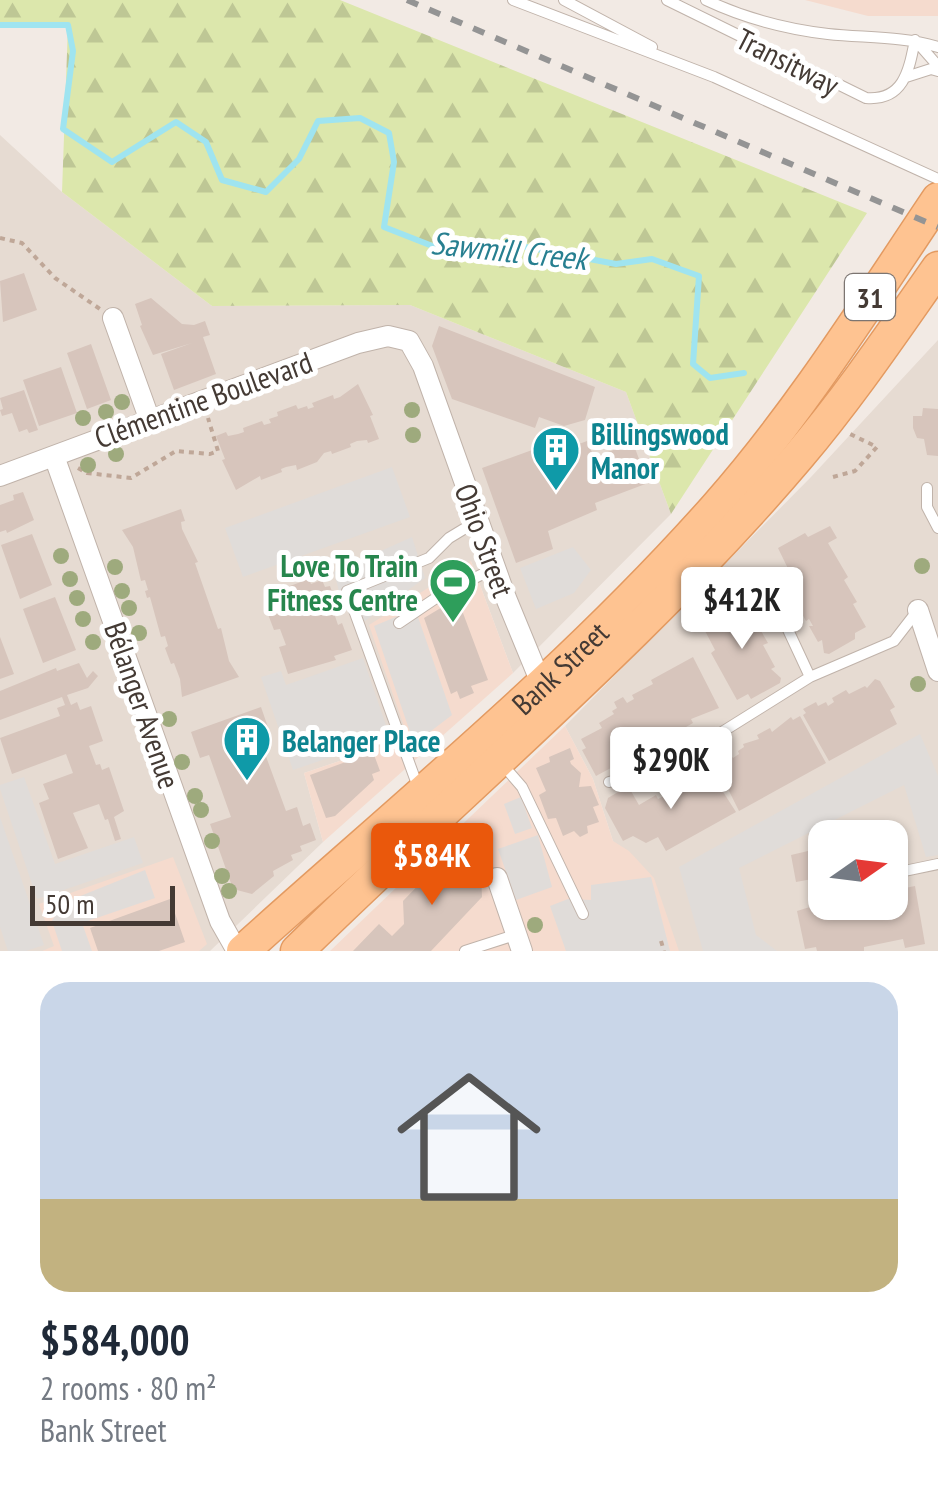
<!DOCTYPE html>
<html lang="en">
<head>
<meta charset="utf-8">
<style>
	body { margin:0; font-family:"PT Sans Narrow",sans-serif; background:#f2f2f3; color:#1f2937; height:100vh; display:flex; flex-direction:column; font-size:38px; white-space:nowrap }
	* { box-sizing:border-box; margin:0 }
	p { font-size:32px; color:#747a83 }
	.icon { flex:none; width:55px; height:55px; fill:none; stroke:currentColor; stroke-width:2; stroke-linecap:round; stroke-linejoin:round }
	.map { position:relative; height:951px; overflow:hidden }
	.panel { display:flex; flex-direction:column; background:#fff; flex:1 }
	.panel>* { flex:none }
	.needle { width:65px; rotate:76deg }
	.fabs { position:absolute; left:808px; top:820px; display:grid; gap:20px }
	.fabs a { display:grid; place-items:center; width:100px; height:100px; border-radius:20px; background:#fff; box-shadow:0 2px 8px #0004; font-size:50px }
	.scale { position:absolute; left:30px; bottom:25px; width:145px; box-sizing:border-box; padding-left:10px; border:5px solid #443a34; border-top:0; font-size:28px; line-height:35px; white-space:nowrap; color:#443a34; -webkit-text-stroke:8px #fff; paint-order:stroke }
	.price { position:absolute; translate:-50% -85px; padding:0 22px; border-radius:10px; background:#fff; color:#222; font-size:32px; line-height:65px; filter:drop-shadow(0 2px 5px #0008) }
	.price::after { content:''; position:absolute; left:50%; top:60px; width:30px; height:22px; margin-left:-15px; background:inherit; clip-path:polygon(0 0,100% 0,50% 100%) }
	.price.on { background:#ea580c; color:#fff }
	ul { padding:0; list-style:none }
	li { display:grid; align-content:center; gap:20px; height:530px; padding:0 40px }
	li span { display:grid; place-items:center; height:310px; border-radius:30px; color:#555 }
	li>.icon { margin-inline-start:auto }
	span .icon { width:180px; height:180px; fill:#fffc; stroke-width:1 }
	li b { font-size:42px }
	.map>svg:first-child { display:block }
	.residential { fill:#e6dbd2; fill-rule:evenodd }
	.commercial { fill:#f5dbce }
	.forest { fill:url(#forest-firs) }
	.parking { fill:#e0dcd9 }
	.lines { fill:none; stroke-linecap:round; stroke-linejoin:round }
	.stream { stroke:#9fe4f0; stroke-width:6 }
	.building { fill:#d7c5bc }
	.service-casing { stroke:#c0b3aa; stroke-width:12 }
	.minor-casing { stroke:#c0b3aa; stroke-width:22 }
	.primary-casing { stroke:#e39a61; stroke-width:35 }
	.path { stroke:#bfa798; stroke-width:4; stroke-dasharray:5 5; stroke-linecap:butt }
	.service { stroke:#fff; stroke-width:10 }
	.minor { stroke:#fff; stroke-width:20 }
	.primary { stroke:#fec391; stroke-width:32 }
	.rail { stroke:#949494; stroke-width:6; stroke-dasharray:12 12; stroke-linecap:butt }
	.tree { fill:#9eaa7d }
	.labels { text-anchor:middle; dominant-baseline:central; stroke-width:10; stroke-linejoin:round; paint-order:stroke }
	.shield { fill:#fff; stroke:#7c7571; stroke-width:2.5 }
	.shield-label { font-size:28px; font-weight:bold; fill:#443a34 }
	.street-label { font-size:30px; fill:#443a34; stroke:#fff }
	.culture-label { font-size:30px; font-weight:bold; fill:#0d838f; stroke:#fff; text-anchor:start }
	.leisure-label { font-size:30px; font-weight:bold; fill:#27864d; stroke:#fff; text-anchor:end }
	.water-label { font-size:32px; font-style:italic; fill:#277f90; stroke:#fff }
</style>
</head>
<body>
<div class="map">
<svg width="938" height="951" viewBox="0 0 938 951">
	<defs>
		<pattern id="forest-firs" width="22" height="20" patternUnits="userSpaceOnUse" patternTransform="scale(2.5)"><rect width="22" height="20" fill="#dce7ac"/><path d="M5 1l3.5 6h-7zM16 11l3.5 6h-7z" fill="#bec795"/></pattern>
	</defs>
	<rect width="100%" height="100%" fill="#f2eae4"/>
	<!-- residential -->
	<path class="residential" d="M0 135 62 192 212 306 410 305 626 392 671 514 513 673 471 561 408 738 304 773 323 842 210 951H0Z
		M938 340V951H677L613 841 593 779 565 726 811 477ZM825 838H890V902H825Z"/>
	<!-- commercial -->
	<path class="commercial" d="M805 0H938V16H868Z
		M471 561 513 673 323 842 304 773 408 738 369 625Z
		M565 726 593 779 613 841 629 851 654 878 679 951H330Z
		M173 857 207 944 199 951H42L54 946 39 904Z"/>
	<!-- forest -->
	<path class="forest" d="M0 0H340L867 213 671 514 626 392 410 305 212 306 62 192 68 25H0Z"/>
	<!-- parking -->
	<path class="parking" d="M392 467 410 517 243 577 225 528Z
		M412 537 425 578 365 621 341 599 334 572Z
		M573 547 591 570 574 593 536 609 520 568Z
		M398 616 418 617 452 715 414 744 374 626Z
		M363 658 390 737 293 770 261 677 281 671 286 685Z
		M920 734 938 776V855L926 857 904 785 739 868 756 935 777 951H703L679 867Z
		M24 777 55 864 134 837 143 863 37 899 0 789V785Z
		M521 797 532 828 515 834 504 804Z
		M0 817 44 945 26 951H8L0 927Z
		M538 835 552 887 516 900 498 849Z
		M145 870 155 898 82 923 92 951H62L52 921 63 903Z
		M651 877 670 951H566L550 906 568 899 591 900V885Z"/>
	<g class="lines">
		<!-- stream -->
		<path class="stream" d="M0 25H68L73 51 63 129 112 162 176 122 206 142 222 180 266 192 299 159 318 121 360 118 389 133 394 162 384 227 440 249 515 245 616 264 652 259 699 276 693 364 710 378 744 373"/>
	</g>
	<!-- building -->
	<path class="building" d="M24 273 37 310 3 322 0 281Z
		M151 298 182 324 194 325 205 321 210 335 203 337 216 374 174 390 161 354 192 343 153 355 140 326 142 325 135 304Z
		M439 326 595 387 585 420 564 426 539 417 535 428 452 399 432 346Z
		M91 344 111 400 87 409 67 353Z
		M61 367 77 413 39 426 23 380Z
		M358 384 373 415 370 416 379 439 368 443 367 440 357 441 350 444 351 447 332 454 331 451 324 453 317 462 297 470 296 465 286 467 281 469 282 472 261 480 260 476 236 490 222 460 225 459 216 436 226 432 228 436 238 434 244 432 243 428 262 421 264 425 271 423 269 419 278 416 277 412 296 405 298 409 307 406 308 409 314 407 312 403 333 395 334 399 340 397Z
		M24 390 38 430 29 433 27 429 19 432 12 413 2 416 0 410 3 409 0 398Z
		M923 408 938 409V456L927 455 924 439 917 438 913 428V416H922Z
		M568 437 571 447 587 441 594 457 633 443 648 483 595 503 597 510 548 531 553 549 516 563 482 468Z
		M23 492 34 520 7 533 6 530 0 532V505L14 500 13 495Z
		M181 509 185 521 181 522 182 529 198 562 195 563 218 629 221 628 229 661 239 677 182 697 180 679 174 663 171 664 165 648 168 646 165 636 161 637 150 597 147 598 145 591 148 590 145 580 141 581 133 547 122 530Z
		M830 526 837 538 828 543 848 577 844 580 857 602 853 604 866 627 855 633V639L829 654 824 653 822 640 818 642 809 626H813L809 619 806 621 797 605 801 603 791 587 796 585 778 548 805 533 808 537Z
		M32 534 52 585 20 599 1 545Z
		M309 579 311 584 322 580 325 587 330 586 338 608 333 610 338 625 342 623 352 650 334 656 336 660 288 674 279 647 286 645 280 629 274 630 266 609 272 607 269 599 281 594 279 590Z
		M55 597 76 650 43 663 23 609Z
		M740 601 745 602 747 614 750 612 768 643 763 645 775 667 771 669 781 678 780 683 751 699 748 694 737 700 711 653 715 650 703 627 716 620 713 615Z
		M460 605 488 680 471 686 474 693 460 699 457 691 451 694 424 618 444 606 446 611Z
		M0 637 14 674 0 679Z
		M693 657 719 708 691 719 693 723 679 731 681 735 667 742 665 738 658 742 652 746 654 750 639 758 632 749 619 756 622 762 596 776 582 750 586 748 581 739 602 728 599 723 614 714 612 711 617 708 614 702 623 697 627 703 634 699 632 695 653 684 651 680Z
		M79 663 87 678 93 671 98 676 88 688 67 695 71 705 77 702 80 710 91 706 103 741 89 746 96 765 100 764 102 770 109 767 124 811 114 817 121 839 115 841 108 819 105 820 99 804 73 813 88 848 58 859 39 803 49 799 43 784 73 773 66 754 12 774 0 738 60 716 57 708 65 705 62 697 0 720V691L56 668 57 671Z
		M875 679 880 681 895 707 890 710 897 724 829 761 803 715 806 713 803 709 816 702 818 706 826 702 828 706 834 702 832 698 846 690 849 694 865 686 867 688Z
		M261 707 271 736 260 740 286 811 297 807 303 826 310 823 316 840 300 846 302 851 291 855 293 860 273 871 274 876 252 894 233 889 210 824 231 817 209 755 200 758 191 732Z
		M800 716 826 763 739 811 715 763 730 754 733 758 739 754 738 751 744 747 743 744 759 739 757 735 770 728 772 732 791 717 793 720Z
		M570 748 574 759 570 761 571 764 581 773 579 787 591 786 599 805 593 807 599 822 587 826 588 833 580 837 574 831 563 836 556 818 548 819 539 795 546 791 536 768 550 762 549 757Z
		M373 752 380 771 372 774 374 780 335 816 326 818 310 775Z
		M707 767 736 812 666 851 658 837 646 843 633 836 623 841 605 808 608 798 628 786 639 805 656 795 658 799 666 795 663 791 678 783 681 787Z
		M455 847 481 872 482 897 431 951H353L379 924 392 936 404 924 403 901Z
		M825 847V889L821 877V887L814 889 812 879 796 882 791 855Z
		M915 886 925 944 905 948 903 939 864 947V951H817L816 947 805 949 797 911 826 902H890V891Z
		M170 899 185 942 159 951H98L90 928Z"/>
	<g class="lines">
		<!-- service casing -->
		<g class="service-casing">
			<path id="service" d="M513 0 714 77 938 179
				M564 0 652 47
				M667 0 866 98C904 101 909 70 915 40
				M706 0C744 18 786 29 828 34 865 38 902 36 938 47
				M916 41 938 66
				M906 77 931 69 938 71
				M927 488V507L938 528
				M763 576 810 677
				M399 623 442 594 495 568
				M503 765 522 787 583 914
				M609 782 666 767 810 677 894 641 918 610
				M418 787 347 591 429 558 449 538 477 521
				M890 874 938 864
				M465 951 515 935"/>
		</g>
		<!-- minor casing -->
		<g class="minor-casing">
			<path id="minor" d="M113 318 149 418
				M54 456 220 921 237 951
				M0 476 358 343 388 336 409 341 423 366 506 598 541 683
				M918 610 938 671
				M497 878 522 951"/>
		</g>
		<!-- primary casing -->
		<g class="primary-casing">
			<g id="primary">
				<path id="s1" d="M243 951C403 807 574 668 717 506 800 412 868 303 938 199"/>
				<path d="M297 951C464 787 646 636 798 457 849 397 893 332 938 268"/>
			</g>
		</g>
		<!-- path -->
		<path class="path" d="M0 238 22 243 55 278 100 309
			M78 468 87 473 131 478 176 451 210 454 218 451 208 418
			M833 477 855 471 877 447 850 434
			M661 941 664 951"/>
		<!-- service -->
		<use href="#service" class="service"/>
		<!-- minor -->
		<use href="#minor" class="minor"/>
		<!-- primary -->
		<use href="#primary" class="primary"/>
		<!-- rail -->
		<path class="rail" d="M407 0 938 227"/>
	</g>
	<!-- trees -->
	<g class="tree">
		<circle cx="122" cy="402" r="8"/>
		<circle cx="412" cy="410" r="8"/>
		<circle cx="106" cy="412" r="8"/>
		<circle cx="83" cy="418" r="8"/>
		<circle cx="413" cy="435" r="8"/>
		<circle cx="116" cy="454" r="8"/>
		<circle cx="88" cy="465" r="8"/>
		<circle cx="61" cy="556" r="8"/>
		<circle cx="922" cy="566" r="8"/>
		<circle cx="115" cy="567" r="8"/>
		<circle cx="70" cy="579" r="8"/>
		<circle cx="122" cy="591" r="8"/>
		<circle cx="77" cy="598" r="8"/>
		<circle cx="129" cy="608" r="8"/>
		<circle cx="83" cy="619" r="8"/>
		<circle cx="139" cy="633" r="8"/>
		<circle cx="93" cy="642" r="8"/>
		<circle cx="918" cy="684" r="8"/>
		<circle cx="169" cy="719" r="8"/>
		<circle cx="182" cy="762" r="8"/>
		<circle cx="195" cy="796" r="8"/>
		<circle cx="201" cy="810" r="8"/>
		<circle cx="212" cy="841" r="8"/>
		<circle cx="222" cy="876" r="8"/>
		<circle cx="229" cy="891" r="8"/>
		<circle cx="535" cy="925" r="8"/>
	</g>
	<!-- icons -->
	<defs>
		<g id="building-pin" transform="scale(2.5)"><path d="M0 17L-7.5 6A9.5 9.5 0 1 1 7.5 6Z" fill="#0f9aa8" stroke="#fff"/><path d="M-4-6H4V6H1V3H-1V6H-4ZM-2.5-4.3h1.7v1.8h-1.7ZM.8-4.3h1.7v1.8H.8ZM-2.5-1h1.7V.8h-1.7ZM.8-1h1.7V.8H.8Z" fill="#fff"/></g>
		<g id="stadium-pin" transform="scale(2.5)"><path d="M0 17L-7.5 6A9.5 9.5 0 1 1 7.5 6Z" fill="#2e9e5b" stroke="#fff"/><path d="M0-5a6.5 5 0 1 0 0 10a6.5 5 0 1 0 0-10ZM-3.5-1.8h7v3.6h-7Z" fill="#fff"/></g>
	</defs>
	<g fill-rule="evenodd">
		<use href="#building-pin" x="556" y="450"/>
		<use href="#stadium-pin" x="453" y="582"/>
		<use href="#building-pin" x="247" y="740"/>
	</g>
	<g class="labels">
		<!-- shield labels -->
		<rect class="shield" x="845" y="274" width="50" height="46" rx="8"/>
		<g class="shield-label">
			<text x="870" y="297">31</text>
		</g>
		<!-- street labels -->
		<g class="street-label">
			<text transform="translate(788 61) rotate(27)">Transitway</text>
			<text transform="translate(203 399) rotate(-20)">Clémentine Boulevard</text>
			<text transform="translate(485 540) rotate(70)">Ohio Street</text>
			<text stroke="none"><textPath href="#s1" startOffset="425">Bank Street</textPath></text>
			<text transform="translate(143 705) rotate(71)">Bélanger Avenue</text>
		</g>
		<!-- culture labels -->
		<g class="culture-label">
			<text x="591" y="433">Billingswood<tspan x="591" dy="34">Manor</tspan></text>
			<text x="282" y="740">Belanger Place</text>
		</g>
		<!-- leisure labels -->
		<g class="leisure-label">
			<text x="418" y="565">Love To Train<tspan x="418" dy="34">Fitness Centre</tspan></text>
		</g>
		<!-- water labels -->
		<g class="water-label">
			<text transform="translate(509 250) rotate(6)">Sawmill Creek</text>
		</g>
	</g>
</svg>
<div class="fabs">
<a><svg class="needle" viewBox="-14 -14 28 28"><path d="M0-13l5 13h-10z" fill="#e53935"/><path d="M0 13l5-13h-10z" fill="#747a83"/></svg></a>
</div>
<div class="scale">50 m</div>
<b class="price" style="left:742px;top:652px">$412K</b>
<b class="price" style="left:671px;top:812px">$290K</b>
<b class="price on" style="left:432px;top:908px">$584K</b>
</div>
<section class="panel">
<ul>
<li><span style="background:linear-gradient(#c9d6e8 70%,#c2b280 0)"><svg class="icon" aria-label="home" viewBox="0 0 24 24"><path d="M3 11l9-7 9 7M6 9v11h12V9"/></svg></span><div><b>$584,000</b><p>2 rooms · 80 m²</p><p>Bank Street</p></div></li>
</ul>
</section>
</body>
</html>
